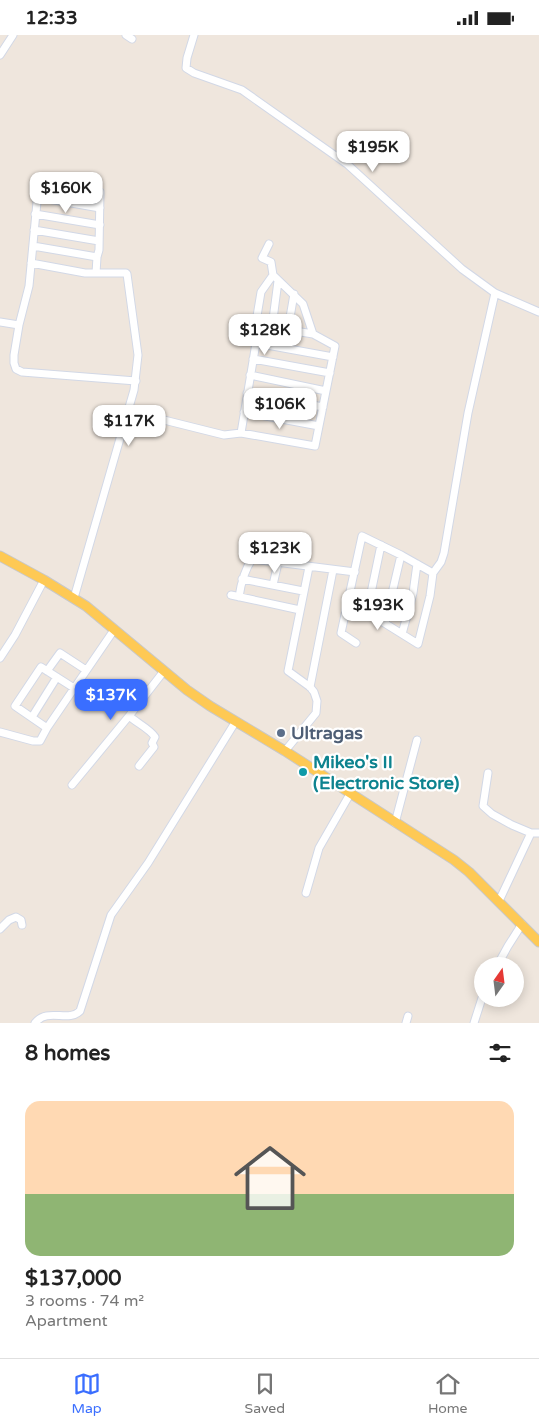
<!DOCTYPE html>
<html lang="en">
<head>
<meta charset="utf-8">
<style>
	body { margin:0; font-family:"Varela Round",sans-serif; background:#f2f2f2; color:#222; height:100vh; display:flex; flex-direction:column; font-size:19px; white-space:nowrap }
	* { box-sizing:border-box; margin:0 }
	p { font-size:16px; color:#767676 }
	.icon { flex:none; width:28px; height:28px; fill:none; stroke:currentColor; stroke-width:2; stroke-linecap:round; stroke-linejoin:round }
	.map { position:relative; height:988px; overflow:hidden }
	.sheet { display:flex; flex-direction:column; background:#fff; flex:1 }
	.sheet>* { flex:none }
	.needle { width:32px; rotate:14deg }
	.controls { position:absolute; left:474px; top:922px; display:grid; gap:10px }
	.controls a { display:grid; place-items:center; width:50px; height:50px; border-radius:50%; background:#fff; box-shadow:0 2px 12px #0003; font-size:25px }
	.price { position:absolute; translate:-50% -42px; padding:0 11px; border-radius:10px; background:#fff; color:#222; font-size:16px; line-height:32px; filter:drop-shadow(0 1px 2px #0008) }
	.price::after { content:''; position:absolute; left:50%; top:30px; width:15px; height:11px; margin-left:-8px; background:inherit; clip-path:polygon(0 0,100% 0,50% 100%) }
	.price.active { background:#3a6eff; color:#fff }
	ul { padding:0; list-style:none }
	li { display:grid; align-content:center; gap:10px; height:265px; padding:0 25px }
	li+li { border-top:1px solid #e0e0e0 }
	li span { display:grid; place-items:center; height:155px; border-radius:15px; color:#555 }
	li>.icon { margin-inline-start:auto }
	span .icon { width:90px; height:90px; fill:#fffc; stroke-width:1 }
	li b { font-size:21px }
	h2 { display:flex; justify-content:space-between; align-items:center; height:60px; padding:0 25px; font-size:21px }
	.status { display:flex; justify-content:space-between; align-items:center; height:35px; padding:0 25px; background:#fff; direction:ltr }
	.status svg { height:14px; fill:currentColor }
	.tab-bar { display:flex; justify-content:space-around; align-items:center; height:70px; border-top:1px solid #e0e0e0; background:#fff; font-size:14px; color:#767676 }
	.tab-bar a { display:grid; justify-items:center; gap:2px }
	.tab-bar .active { color:#3a6eff }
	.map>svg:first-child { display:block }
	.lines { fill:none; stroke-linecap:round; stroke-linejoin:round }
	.minor-casing { stroke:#d2d8e6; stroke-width:9 }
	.major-casing { stroke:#c8c8c8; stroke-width:11 }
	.minor { stroke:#fff; stroke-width:7 }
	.major { stroke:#fec954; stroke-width:9 }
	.service-dot { fill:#5c6f8a; stroke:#fff; stroke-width:2 }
	.culture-dot { fill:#0f9aa8; stroke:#fff; stroke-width:2 }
	.labels { text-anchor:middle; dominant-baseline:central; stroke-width:4.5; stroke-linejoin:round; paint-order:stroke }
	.service-label { font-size:18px; font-weight:bold; fill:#4e5e75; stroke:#fff; text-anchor:start }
	.culture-label { font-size:18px; font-weight:bold; fill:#0d838f; stroke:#fff; text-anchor:start }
</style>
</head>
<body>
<div class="status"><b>12:33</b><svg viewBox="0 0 49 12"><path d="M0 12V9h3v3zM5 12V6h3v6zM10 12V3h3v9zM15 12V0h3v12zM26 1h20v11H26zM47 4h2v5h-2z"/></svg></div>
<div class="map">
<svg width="539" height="988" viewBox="0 0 539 988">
	<rect width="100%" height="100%" fill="#efe6dd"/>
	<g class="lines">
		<!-- minor casing -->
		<g class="minor-casing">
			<path id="minor" d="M126 0 132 4
				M194 0 187 23 186 33 194 38 242 55 347 129 462 234 495 258 539 277
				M0 20 13 0
				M37 162 100 173
				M35 179 100 190
				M34 195 99 206
				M269 209 262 223 271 227 273 240 303 269 313 299
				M33 211 97 222 99 215 100 157 39 146 29 251 19 290 14 320V328L16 334 22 337 136 346
				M31 228 85 238H126L127 239 138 320 134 355 74 563
				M96 238 97 222
				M0 287 19 290
				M272 292 278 246
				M288 294 294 259
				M256 308 333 322
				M253 324 330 338
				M250 340 326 356
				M247 358 323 372
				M128 376 224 400 241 398 315 411 335 311 313 299 259 290
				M244 377 319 391
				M241 398 259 290 256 287 261 257 273 240
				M433 538 441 527 444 518 468 378 495 258
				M242 544 303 556
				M273 550 278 528
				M231 560 300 575
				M239 562C241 548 244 536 252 524L355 537
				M349 566 418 609 430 561 433 538 401 520 362 501 341 598 356 608
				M367 577 381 510
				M385 588 401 520
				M402 599 413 558 417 529
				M0 623 15 600 44 545
				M47 636 60 618 86 635
				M310 652 333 535
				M129 681C137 688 150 694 155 702L152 708 154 712 139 731
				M32 682 57 642
				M47 693 15 671 41 632 74 653
				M0 697 33 706H40L47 693 114 595
				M285 716 316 678 317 666 314 657 310 652 288 636 309 532
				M488 738 483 771 492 779 512 790 531 798H539
				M72 750 129 681 164 636
				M395 788 417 705
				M306 858 319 813 350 759
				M499 866 531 798
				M0 894 9 885 16 882 21 885 22 890
				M497 931 508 911 522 889
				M35 988C48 972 68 988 80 976L111 880 148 828 236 686
				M406 988 408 981
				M474 988 482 963"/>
		</g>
		<!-- major casing -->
		<g class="major-casing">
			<path id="major" d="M0 521 44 545 86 571 187 655 210 671 285 716 454 825 469 837 539 907"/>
		</g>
		<!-- minor -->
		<use href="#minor" class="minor"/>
		<!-- major -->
		<use href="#major" class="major"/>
	</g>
	<!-- markers -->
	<circle class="service-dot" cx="281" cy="698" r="5"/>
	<circle class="culture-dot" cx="303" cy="737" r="5"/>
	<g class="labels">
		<!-- service labels -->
		<g class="service-label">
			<text x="291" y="698">Ultragas</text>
		</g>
		<!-- culture labels -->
		<g class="culture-label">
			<text x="313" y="727">Mikeo's II<tspan x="313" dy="21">(Electronic Store)</tspan></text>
		</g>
	</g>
</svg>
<div class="controls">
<a><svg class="needle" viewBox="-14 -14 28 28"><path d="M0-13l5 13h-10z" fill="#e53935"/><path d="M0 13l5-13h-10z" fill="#767676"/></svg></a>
</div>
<b class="price" style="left:373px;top:138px">$195K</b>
<b class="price" style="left:66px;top:179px">$160K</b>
<b class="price" style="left:265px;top:321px">$128K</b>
<b class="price" style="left:280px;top:395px">$106K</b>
<b class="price" style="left:129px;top:412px">$117K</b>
<b class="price" style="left:275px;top:539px">$123K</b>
<b class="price" style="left:378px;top:596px">$193K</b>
<b class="price active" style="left:111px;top:686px">$137K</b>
</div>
<section class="sheet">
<h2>8 homes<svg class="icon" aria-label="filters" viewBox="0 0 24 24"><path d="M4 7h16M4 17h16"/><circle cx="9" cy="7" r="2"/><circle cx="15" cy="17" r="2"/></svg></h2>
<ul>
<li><span style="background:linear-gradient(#ffd9b3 60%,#8fb573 0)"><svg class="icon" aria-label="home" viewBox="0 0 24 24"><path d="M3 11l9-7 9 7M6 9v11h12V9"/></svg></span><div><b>$137,000</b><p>3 rooms · 74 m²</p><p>Apartment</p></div></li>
</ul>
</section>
<nav class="tab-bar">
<a class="active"><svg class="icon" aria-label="map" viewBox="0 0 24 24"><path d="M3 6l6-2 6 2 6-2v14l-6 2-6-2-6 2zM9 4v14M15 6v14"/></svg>Map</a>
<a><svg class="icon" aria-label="saved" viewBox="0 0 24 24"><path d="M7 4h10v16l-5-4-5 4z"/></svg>Saved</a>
<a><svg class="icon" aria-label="home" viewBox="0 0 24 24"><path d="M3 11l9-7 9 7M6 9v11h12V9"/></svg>Home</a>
</nav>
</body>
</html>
